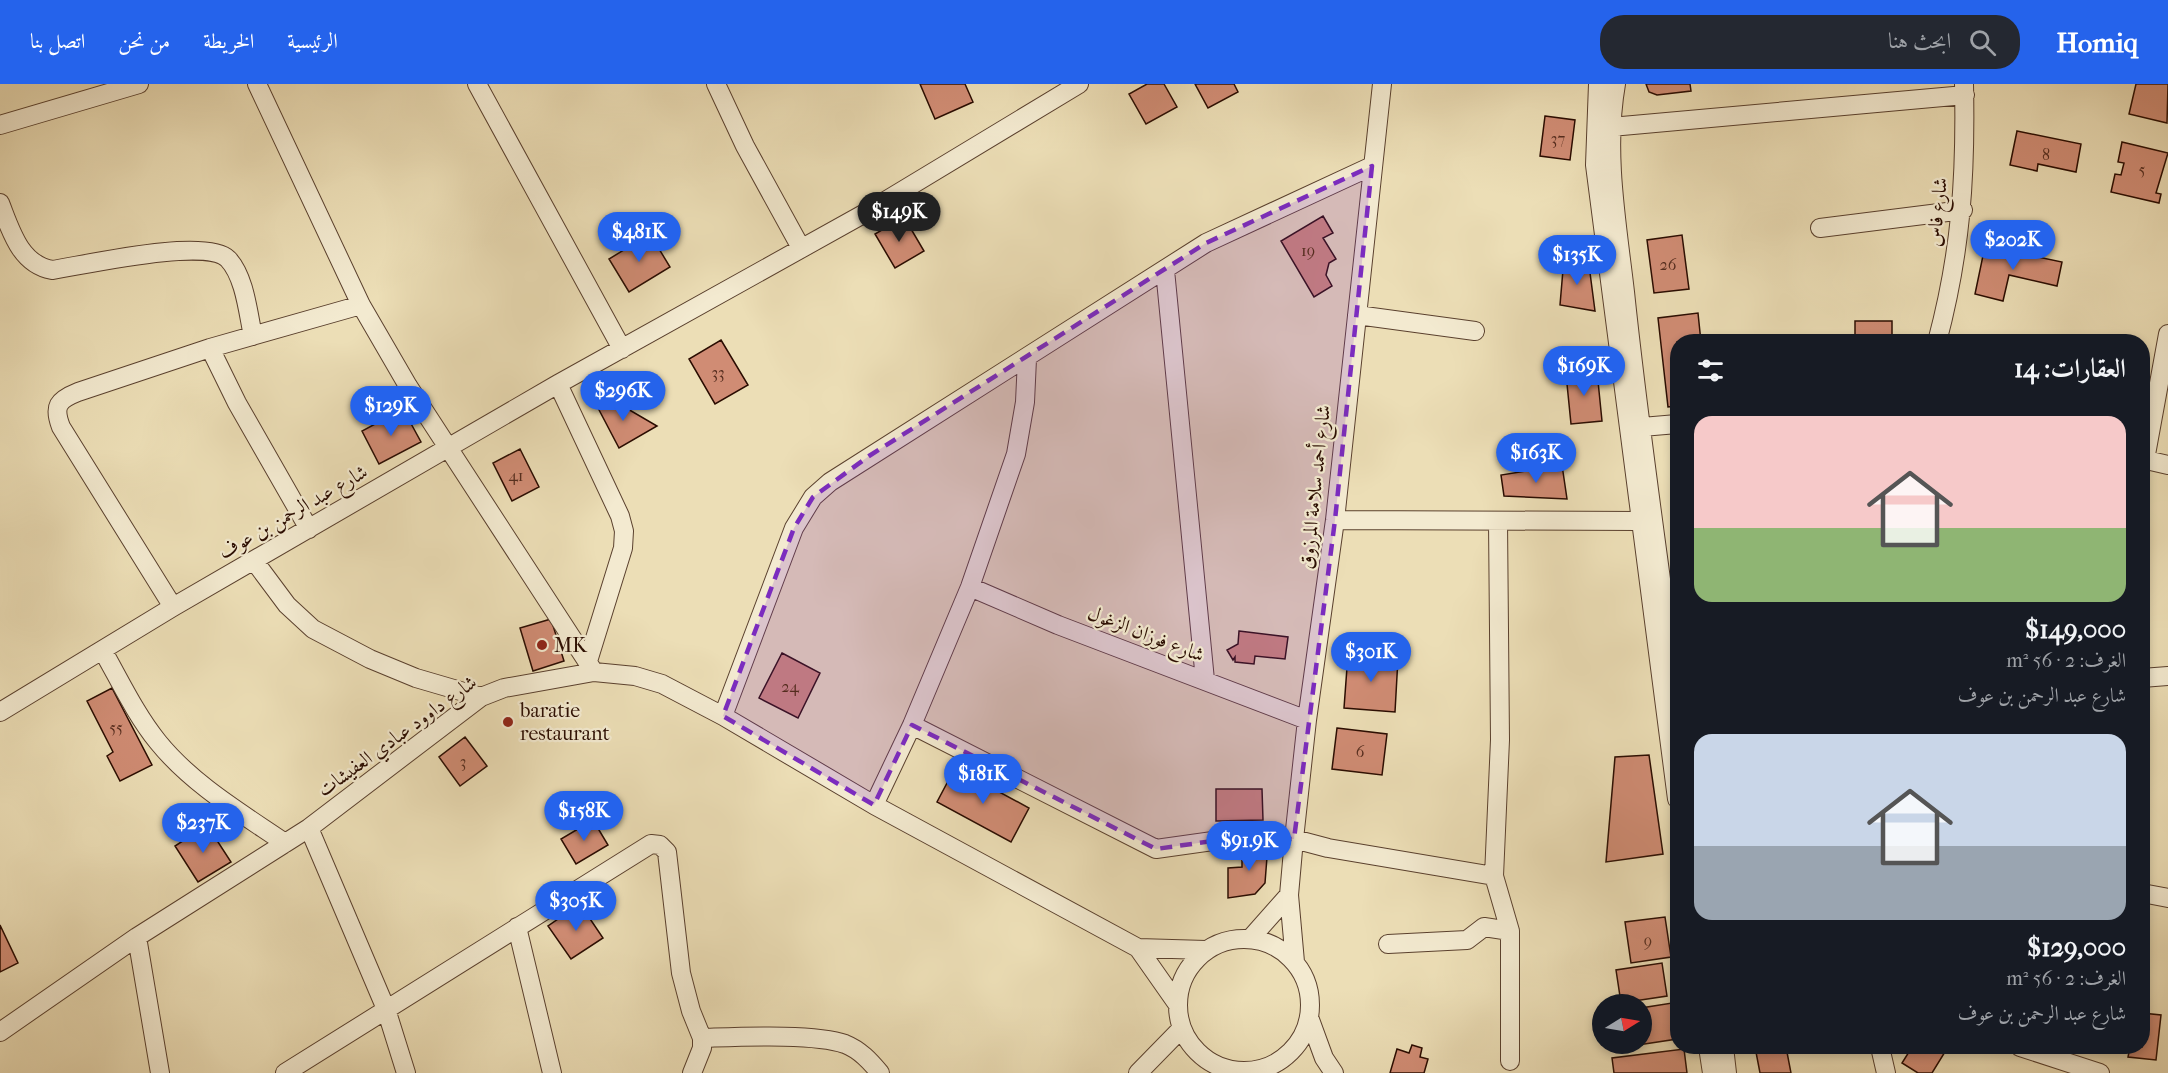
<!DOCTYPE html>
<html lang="ar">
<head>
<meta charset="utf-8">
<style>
	body { margin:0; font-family:"IM FELL French Canon",Amiri,serif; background:#242831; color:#f1f3f6; direction:rtl; height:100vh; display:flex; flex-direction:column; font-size:22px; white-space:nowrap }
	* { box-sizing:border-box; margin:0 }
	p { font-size:20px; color:#9ea1a6 }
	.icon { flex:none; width:33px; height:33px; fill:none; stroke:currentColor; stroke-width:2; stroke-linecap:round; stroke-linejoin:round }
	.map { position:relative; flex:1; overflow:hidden; direction:ltr }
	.details { position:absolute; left:1670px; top:250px; width:480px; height:720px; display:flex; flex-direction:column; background:#171b24; border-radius:24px; box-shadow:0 3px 9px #0003; direction:rtl }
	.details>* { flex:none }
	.needle { width:39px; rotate:79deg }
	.controls { position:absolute; left:1592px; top:910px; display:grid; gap:12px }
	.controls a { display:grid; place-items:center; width:60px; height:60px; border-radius:50%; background:#171b24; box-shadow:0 3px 9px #0003; font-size:30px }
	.price { position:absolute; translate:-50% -51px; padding:0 14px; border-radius:21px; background:#2563eb; color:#fff; font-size:20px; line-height:39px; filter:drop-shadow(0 2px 3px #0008) }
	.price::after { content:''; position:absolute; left:50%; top:36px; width:18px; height:14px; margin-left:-9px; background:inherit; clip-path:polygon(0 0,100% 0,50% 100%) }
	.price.current { background:#222; color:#fff }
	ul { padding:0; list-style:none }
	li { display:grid; align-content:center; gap:12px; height:318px; padding:0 24px }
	li span { display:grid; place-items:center; height:186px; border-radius:18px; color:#555 }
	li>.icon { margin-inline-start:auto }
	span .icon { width:108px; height:108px; fill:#fffc; stroke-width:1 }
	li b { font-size:26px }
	h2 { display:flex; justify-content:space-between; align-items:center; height:72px; padding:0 24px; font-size:26px }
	header { display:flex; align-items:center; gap:36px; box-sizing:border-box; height:84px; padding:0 30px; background:#2563eb; color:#fff }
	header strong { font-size:28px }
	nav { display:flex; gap:33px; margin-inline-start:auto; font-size:21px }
	.search { width:420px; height:54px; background:#242831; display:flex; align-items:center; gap:15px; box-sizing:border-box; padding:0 21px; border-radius:24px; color:#9ea1a6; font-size:22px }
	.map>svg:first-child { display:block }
	.building { fill:#d08c74; stroke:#2a0c01; stroke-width:1.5 }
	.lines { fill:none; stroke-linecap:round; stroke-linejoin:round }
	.minor-casing { stroke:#5a402e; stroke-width:20 }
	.minor { stroke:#f3ead0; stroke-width:18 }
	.marked { fill:#7b2cbf; fill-opacity:0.2; stroke:#7b2cbf; stroke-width:4.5; stroke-dasharray:12 8; stroke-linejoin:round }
	.poi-dot { fill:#8f2418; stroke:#f3ead0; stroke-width:2 }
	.labels { text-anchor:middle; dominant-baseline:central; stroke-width:4.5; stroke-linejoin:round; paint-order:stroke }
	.number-label { font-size:16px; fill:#542c1e }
	.street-label { font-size:20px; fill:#2a0c01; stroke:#f3ead0 }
	.poi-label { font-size:20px; fill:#2a0c01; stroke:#f3ead0; text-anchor:start }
</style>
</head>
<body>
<header>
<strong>Homiq</strong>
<div class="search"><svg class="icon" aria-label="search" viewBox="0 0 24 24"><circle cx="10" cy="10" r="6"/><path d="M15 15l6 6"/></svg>ابحث هنا</div>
<nav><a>الرئيسية</a><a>الخريطة</a><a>من نحن</a><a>اتصل بنا</a></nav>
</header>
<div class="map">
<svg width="2168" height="989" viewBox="0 0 2168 989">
	<rect width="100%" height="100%" fill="#ecdeb6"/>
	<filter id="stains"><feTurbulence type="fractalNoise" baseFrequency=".00333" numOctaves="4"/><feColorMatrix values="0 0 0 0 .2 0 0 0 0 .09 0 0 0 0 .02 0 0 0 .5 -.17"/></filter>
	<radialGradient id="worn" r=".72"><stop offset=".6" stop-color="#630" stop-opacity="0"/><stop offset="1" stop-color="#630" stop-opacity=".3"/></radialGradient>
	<!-- building -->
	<path class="building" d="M920 0H965L973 18 935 35Z
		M1147 0H1164L1177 23 1146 40 1129 10Z
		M1195 0H1234L1238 8 1208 24Z
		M1646 0H1690L1691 7 1657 11 1649 8Z
		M2136 0H2168L2167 39 2129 30Z
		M1545 32 1575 36 1570 76 1540 72Z
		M2017 47 2081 60 2076 88 2038 80 2037 87 2010 81Z
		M2122 58 2168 69 2156 109 2161 110 2159 119 2111 108 2115 90 2121 91 2124 79 2118 78Z
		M1323 132 1333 149 1323 154 1336 175 1329 179 1326 191 1332 202 1314 213 1281 157Z
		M904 133 924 167 895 184 875 150Z
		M650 150 670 183 629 208 609 175Z
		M1682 151 1689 205 1654 209 1647 156Z
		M1985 162 2062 178 2057 202 2009 191 2003 217 1975 210Z
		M1564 174 1589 181 1595 227 1560 221Z
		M1698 229 1701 258H1677V322L1668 323 1658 234Z
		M1855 237H1892V258H1855Z
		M721 256 748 301 715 320 689 275Z
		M1597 287 1602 337 1571 340 1566 290Z
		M609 314 657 342 619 364 597 322Z
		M403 325 421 358 379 380 362 347Z
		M520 365 539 403 512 417 493 379Z
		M1562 381 1567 415 1504 412 1501 391Z
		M551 535 564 577 533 587 520 544Z
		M1239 547 1288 553 1285 575 1255 572 1254 580 1235 578V573L1233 576 1227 566 1238 560Z
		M782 569 820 589 798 634 759 614Z
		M1348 570 1398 574 1395 628 1344 624Z
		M112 604 152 681 120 697 107 672 113 668 87 617Z
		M1337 644 1387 650 1382 691 1332 685Z
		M465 653 487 682 460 702 439 673Z
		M1649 671 1663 770 1606 778 1615 673Z
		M955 684 1029 724 1011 758 937 718Z
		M1216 705H1262L1263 736 1216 737Z
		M593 736 608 761 576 780 561 755Z
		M207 741 231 778 198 798 175 762Z
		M1268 760 1265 799 1255 810 1228 814V784L1242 783V762Z
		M580 820 603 854 571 875 548 842Z
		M1665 833 1671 873 1631 879 1625 838Z
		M0 841 18 879 0 888Z
		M1662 879 1667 912 1621 919 1616 886Z
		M1672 919 1677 955 1625 963 1624 960H1641V924Z
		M2142 929 2161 931 2156 976 2128 973 2130 963H2142Z
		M1412 961 1422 964 1420 973 1428 975 1424 989H1390L1397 965 1409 969Z
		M1755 963H1786L1791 989H1760Z
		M1912 963H1948L1932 989H1918L1902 979Z
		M1684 965 1687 989H1614L1612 974Z"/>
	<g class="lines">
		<!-- minor casing -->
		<g class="minor-casing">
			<path id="minor" d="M257 0 361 221 408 302 594 588
				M477 0 622 265
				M716 0 745 62 801 164
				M1598 0 1595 81 1677 715
				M1616 0C1604 68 1617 139 1625 208 1639 343 1659 478 1677 613
				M0 41 139 0
				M1611 43 1965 11
				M0 119C11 147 20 180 52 186 85 181 206 153 228 175 245 193 248 229 253 252
				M1820 144 1963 126
				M1165 186 1205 596
				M1357 231 1475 247
				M1937 258C1961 168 1966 93 1964 0
				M558 300 620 432 624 447 623 464 588 577
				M1642 343 1677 340
				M2142 375 2168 381
				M2145 376 2168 250
				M1335 436 1639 437
				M1498 437 1500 656 1494 792 1510 847V977
				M309 445 237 319 210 264 361 221
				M255 478 287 521 313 545 370 575 416 594 481 613
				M970 503 1058 541 1307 636
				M173 523 61 343C53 322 58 316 78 308L210 264
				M103 567C120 597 136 631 158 658 192 700 241 729 285 759
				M2142 594 2168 592
				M0 628 173 523 558 300 867 128 1079 0
				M723 632 794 444 813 413 830 398 1206 159 1372 82
				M912 641 1156 765 1234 754 1294 755 1328 764 1494 792
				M874 721 912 641 970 503 1016 370 1025 318 1027 275
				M309 744 386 925 406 989
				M2142 809 2168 814
				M517 843 552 989
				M137 853 160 989
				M1178 921a66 66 0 1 1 132 0a66 66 0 1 1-132 0Z
				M1250 855 1289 811
				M1388 860 1467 856 1484 843 1510 847
				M1138 864 1178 921
				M1295 878 1289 811 1294 755 1307 636 1335 436 1382 0
				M1309 933 1324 974 1334 989
				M0 948 137 853 309 744 481 613 504 604 594 588 635 592 662 600 723 632 874 721 1138 864 1206 866
				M1708 963 1712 989
				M1724 963 1727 989
				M1880 963 1886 989
				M2020 963 2100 989
				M285 989 651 760 660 761 667 768 681 889 691 927 702 954
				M692 989 702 964V954C737 953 815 949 845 960 860 966 870 977 880 989
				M1138 989 1182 944"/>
		</g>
		<!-- minor -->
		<use href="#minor" class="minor"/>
	</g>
	<!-- marked area -->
	<path class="marked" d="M1372 82 1335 436 1294 755 1234 754 1156 765 912 641 874 721 723 632 794 444 813 413 869 372 1206 159Z"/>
	<!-- markers -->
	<g class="poi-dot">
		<circle cx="542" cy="561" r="6"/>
		<circle cx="508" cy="638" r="6"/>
	</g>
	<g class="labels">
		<!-- number labels -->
		<g class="number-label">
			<text x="1558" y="54">37</text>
			<text x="2046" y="70">8</text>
			<text x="2142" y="85">5</text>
			<text x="1308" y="166">19</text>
			<text x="1668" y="180">26</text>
			<text x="718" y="288">33</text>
			<text x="516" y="391">41</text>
			<text x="790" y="602">24</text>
			<text x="116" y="643">55</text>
			<text x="1360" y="667">6</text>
			<text x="463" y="677">3</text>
			<text x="1648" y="856">9</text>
		</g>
		<!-- street labels -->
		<g class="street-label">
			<text transform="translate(1937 128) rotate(-84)">شارع فاس</text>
			<text transform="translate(1315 403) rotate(-84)">شارع أحمد سلامة المرزوق</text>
			<text transform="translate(293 428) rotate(-30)">شارع عبد الرحمن بن عوف</text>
			<text transform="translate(1146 550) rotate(21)">شارع فوزان الزغول</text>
			<text transform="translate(397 652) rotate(-36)">شارع داوود عبادي العفيشات</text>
		</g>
		<!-- poi labels -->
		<g class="poi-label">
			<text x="554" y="561">MK</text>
			<text x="520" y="626">baratie<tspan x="520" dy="23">restaurant</tspan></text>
		</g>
	</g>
	<rect width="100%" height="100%" filter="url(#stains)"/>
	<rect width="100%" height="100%" fill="url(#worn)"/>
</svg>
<div class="controls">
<a><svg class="needle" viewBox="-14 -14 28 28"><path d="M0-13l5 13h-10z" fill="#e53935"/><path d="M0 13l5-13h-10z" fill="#9ea1a6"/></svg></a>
</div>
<b class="price current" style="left:899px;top:159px">$149K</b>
<b class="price" style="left:639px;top:179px">$481K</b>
<b class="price" style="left:2013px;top:187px">$202K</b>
<b class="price" style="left:1577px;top:202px">$135K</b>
<b class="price" style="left:1584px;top:313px">$169K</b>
<b class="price" style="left:623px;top:338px">$296K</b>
<b class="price" style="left:391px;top:353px">$129K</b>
<b class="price" style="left:1536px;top:400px">$163K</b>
<b class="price" style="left:1371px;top:599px">$301K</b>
<b class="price" style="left:983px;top:721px">$181K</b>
<b class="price" style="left:584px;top:758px">$158K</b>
<b class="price" style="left:203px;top:770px">$237K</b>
<b class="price" style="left:1249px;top:788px">$91.9K</b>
<b class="price" style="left:576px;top:848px">$305K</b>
<section class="details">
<h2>العقارات: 14<svg class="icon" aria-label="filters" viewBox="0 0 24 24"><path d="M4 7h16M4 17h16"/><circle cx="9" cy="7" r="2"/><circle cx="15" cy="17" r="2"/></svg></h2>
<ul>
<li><span style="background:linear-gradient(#f6c9c9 60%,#8fb573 0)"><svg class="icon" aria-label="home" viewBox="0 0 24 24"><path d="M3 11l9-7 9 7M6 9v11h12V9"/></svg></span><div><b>$149,000</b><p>الغرف: 2 · 56 m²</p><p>شارع عبد الرحمن بن عوف</p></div></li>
<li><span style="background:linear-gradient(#c9d6e8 60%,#9aa5b1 0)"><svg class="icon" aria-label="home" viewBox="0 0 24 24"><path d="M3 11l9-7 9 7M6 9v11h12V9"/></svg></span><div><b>$129,000</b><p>الغرف: 2 · 56 m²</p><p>شارع عبد الرحمن بن عوف</p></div></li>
</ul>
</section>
</div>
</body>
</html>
